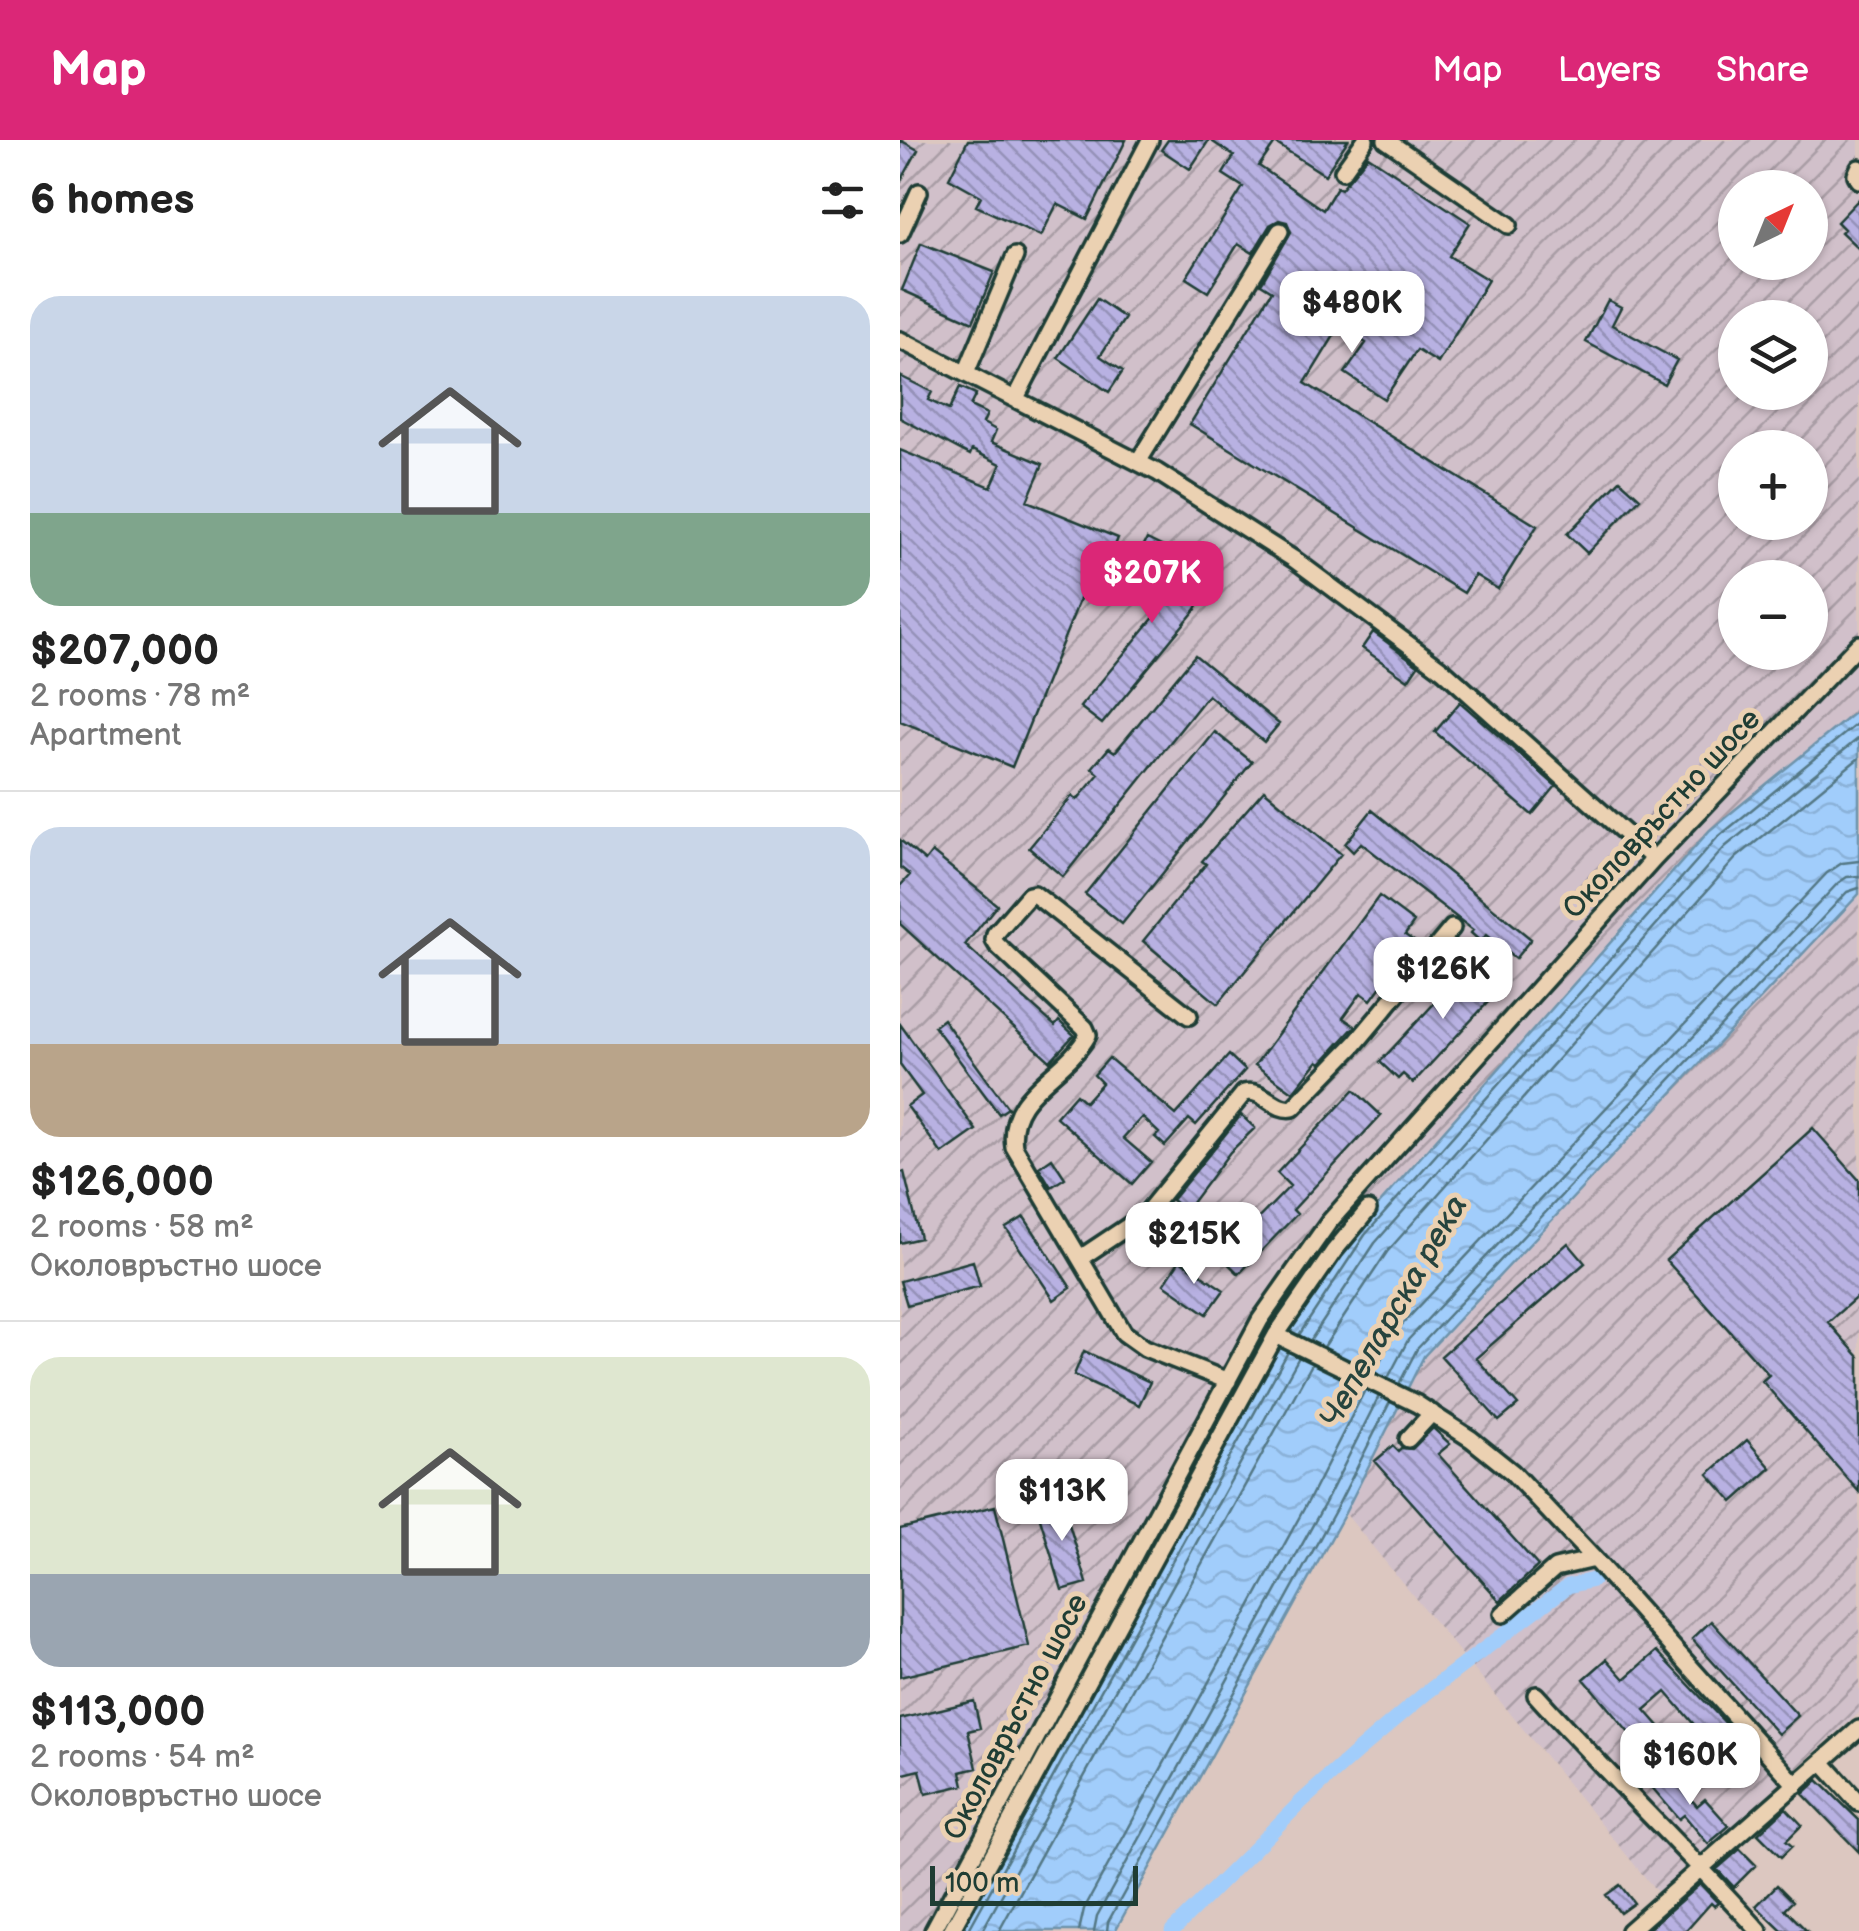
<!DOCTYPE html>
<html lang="en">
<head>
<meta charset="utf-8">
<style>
	body { margin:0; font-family:"Balsamiq Sans",sans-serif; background:#f2f2f2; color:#222; height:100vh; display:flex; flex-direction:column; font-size:38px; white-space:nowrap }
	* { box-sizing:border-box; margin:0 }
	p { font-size:32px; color:#767676 }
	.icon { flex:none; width:55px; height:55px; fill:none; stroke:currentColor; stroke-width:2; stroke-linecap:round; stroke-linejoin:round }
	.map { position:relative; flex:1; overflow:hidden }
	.panel { display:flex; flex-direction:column; background:#fff; width:900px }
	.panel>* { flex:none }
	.needle { width:65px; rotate:43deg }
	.tools { position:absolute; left:818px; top:30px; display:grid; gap:20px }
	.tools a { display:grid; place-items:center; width:110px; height:110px; border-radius:50%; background:#fff; box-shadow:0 2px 8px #0004; font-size:50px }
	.scale { position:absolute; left:30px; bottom:25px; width:208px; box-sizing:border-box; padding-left:10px; border:5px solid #1f3d34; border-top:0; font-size:28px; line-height:35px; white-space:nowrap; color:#1f3d34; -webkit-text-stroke:8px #ebd1b2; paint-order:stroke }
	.price { position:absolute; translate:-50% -85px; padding:0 22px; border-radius:20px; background:#fff; color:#222; font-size:32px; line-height:65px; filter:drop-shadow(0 2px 5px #0008) }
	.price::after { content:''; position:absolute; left:50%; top:60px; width:30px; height:22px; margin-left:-15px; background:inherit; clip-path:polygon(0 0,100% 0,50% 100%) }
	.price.current { background:#db2777; color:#fff }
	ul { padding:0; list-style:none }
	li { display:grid; align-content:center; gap:20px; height:530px; padding:0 30px }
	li+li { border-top:2px solid #e0e0e0 }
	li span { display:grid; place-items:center; height:310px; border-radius:30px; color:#555 }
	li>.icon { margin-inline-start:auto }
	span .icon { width:180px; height:180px; fill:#fffc; stroke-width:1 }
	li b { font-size:42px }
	h2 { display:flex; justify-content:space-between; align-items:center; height:120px; padding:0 30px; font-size:42px }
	header { display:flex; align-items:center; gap:60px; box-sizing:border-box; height:140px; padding:0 50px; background:#db2777; color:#fff }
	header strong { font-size:48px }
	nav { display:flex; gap:55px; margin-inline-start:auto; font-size:35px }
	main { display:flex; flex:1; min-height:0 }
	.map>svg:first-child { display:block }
	.industrial { fill:url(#industrial-furrows); fill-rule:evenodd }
	.water { fill:url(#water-waves); stroke:#6d93ab; stroke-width:2.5 }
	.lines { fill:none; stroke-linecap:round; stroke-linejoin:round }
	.shore { stroke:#537784; stroke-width:2.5 }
	.canal { stroke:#a1cdfb; stroke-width:15 }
	.building { fill:url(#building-back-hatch); stroke:#1f3d34; stroke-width:2.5 }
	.minor-casing { stroke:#1f3d34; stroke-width:22 }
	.minor { stroke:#ebd1b2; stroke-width:15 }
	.labels { text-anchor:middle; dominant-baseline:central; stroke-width:10; stroke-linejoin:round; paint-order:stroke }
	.street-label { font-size:30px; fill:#1f3d34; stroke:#ebd1b2 }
	.water-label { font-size:32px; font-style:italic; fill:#26443e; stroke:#ebd1b2 }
</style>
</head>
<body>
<header>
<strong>Map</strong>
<nav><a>Map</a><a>Layers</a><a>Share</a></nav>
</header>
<main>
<section class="panel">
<h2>6 homes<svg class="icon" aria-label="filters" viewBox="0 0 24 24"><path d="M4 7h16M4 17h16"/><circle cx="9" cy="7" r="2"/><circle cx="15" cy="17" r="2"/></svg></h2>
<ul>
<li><span style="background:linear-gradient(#c9d6e8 70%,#7fa58c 0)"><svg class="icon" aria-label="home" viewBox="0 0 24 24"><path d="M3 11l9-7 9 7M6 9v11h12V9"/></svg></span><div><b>$207,000</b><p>2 rooms · 78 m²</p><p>Apartment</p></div></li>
<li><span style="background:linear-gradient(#c9d6e8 70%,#b9a48a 0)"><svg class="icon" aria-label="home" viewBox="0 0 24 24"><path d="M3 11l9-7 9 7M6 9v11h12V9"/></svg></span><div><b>$126,000</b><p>2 rooms · 58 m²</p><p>Околовръстно шосе</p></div></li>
<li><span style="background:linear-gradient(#dfe7d0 70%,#9aa5b1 0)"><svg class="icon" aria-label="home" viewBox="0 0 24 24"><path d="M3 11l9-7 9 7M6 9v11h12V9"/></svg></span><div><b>$113,000</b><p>2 rooms · 54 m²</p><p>Околовръстно шосе</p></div></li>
</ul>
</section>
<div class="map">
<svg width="959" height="1791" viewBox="0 0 959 1791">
	<defs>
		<pattern id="industrial-furrows" width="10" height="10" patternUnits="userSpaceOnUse" patternTransform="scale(2.5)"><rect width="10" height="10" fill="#d1c0ca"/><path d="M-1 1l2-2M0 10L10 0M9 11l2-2" fill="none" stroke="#a99da5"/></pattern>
		<pattern id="water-waves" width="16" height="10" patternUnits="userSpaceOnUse" patternTransform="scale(2.5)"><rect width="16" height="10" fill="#a1cdfb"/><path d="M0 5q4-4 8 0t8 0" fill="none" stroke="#8ab1d8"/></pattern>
		<pattern id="building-back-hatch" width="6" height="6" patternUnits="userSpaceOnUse" patternTransform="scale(2.5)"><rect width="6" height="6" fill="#b8b1e2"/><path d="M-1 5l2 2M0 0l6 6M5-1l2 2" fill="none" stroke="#9591b8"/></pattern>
	</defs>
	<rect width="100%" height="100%" fill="#dcc7c0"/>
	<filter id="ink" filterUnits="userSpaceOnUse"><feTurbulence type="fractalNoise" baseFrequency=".01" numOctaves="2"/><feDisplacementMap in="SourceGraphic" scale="20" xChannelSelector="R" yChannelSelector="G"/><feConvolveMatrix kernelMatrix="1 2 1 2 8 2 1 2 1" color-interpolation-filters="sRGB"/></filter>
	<g filter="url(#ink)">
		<!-- industrial -->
		<path class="industrial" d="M0 0H959V569L810 690 56 1791H0ZM835 48H910V122H835ZM835 178H910V252H835ZM835 308H910V382H835ZM835 438H910V512H835Z
			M959 754V1573L758 1753 445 1373 524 1216Z"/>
		<!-- water -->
		<path class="water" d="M959 569V754L524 1216 445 1373 215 1791H56L374 1214 457 1089 810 690Z"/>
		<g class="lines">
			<!-- shore -->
			<path class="shore" d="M399 1195 465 1095 817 698 959 582
				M410 1201 475 1103 825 707 959 598
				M424 1207 487 1112 836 718 959 618
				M474 1232 497 1190 927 733 942 723 959 721
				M488 1238 508 1200 938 743 947 737 959 736
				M499 1244 517 1209 947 752 959 748
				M68 1791 388 1212
				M82 1791 399 1217
				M99 1791 412 1224
				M179 1791 184 1769 411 1356 465 1250
				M194 1791 197 1776 425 1363 479 1256
				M207 1791 208 1782 436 1369 490 1262"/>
			<!-- canal -->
			<path class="canal" d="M272 1791 401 1662 458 1611 526 1553 668 1446 693 1440"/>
		</g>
		<!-- building -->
		<path class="building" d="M0 0 18 10 0 43Z
			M68 0H226L187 79 157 64 141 96 76 66 81 56 49 38Z
			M268 0H309L290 29 261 10Z
			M310 0H448L425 35 375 3 359 26 423 70 437 47 441 49 468 16 570 83 549 116 588 140 538 223 517 210 484 259 445 233 466 203 440 186 405 243 637 386 598 449 575 435 564 453 290 284 372 151 361 144 391 92 387 82 379 80 370 85 353 113 338 104 308 152 286 138 343 47 323 34 334 16Z
			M959 59V109L941 92 944 89 937 82Z
			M21 103 94 132 73 182 2 150Z
			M197 159 225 178 200 216 223 231 209 252 158 218Z
			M708 160 721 167 712 185 777 220 764 244 686 202Z
			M0 236 32 252 28 260 49 270 60 247 76 254 70 266 87 274 83 283 96 290 91 302 143 324 127 361 218 398 211 416 199 412 112 627 0 581V310L91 347 101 324 72 310 70 315 0 278Z
			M720 340 740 358 687 413 667 394Z
			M247 399 315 432 296 469 202 584 180 567 279 447 234 425Z
			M473 492 518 525 508 540 462 508Z
			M295 515 379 584 364 602 308 555 163 737 129 708 172 656 177 660 199 634 192 628 209 608 215 612Z
			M560 562 656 646 632 675 535 592Z
			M315 592 352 622 222 784 185 754Z
			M364 650 441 714 318 864 243 801 306 724 302 721Z
			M472 670 631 799 615 819 586 795 581 802 571 793 573 790 461 703 453 712 445 704Z
			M0 700 25 721 32 712 97 765 65 805 155 886 159 881 174 895 150 921 0 784V746L10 735 0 727Z
			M479 756 514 782 505 795 514 801 471 860 461 853 443 878 455 886 421 923 418 921 393 952 355 925Z
			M577 817 598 837 594 841 601 848 513 943 503 934 498 939 480 922Z
			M43 879 108 968 99 974 34 886Z
			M0 884 76 990 42 1014 7 966 22 955 0 925Z
			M329 915 345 930 296 985 289 979 265 1006 255 997 259 993 242 977 223 998 251 1022 232 1044 156 977 176 954 185 962 202 943 194 935 209 918 276 975Z
			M454 950 481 975 393 1070 397 1074 339 1134 321 1117 333 1105 306 1087 315 1073 345 1092 390 1046 377 1033Z
			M341 975 355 988 330 1012 286 1071 272 1060Z
			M913 988 959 1040V1155L928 1182 959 1217V1352L862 1241 869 1235 766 1120Z
			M152 1018 165 1038 151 1047 139 1027Z
			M0 1032H4L20 1098 0 1103Z
			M124 1077 171 1148 154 1160 106 1088Z
			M668 1103 685 1123 576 1218 618 1265 599 1281 541 1216Z
			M280 1120 324 1150 307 1174 264 1144Z
			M73 1121 80 1146 7 1165 0 1141Z
			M184 1211 250 1242 239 1265 174 1235Z
			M533 1288 550 1304 538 1314 638 1426 600 1461 475 1321 493 1306 498 1311 501 1308 512 1309Z
			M847 1300 871 1328 833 1362 808 1334Z
			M161 1358 187 1443 162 1450 136 1365Z
			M95 1366 129 1506 0 1537V1389Z
			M811 1481 898 1576 878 1594 792 1499Z
			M757 1511 829 1587 811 1604 766 1552 745 1570 759 1586 739 1605 684 1539 707 1519 725 1539Z
			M74 1561 80 1588 68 1591 77 1628 61 1632 64 1645 26 1654 20 1630 0 1635V1579Z
			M767 1631 797 1666 805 1659 829 1686 808 1704 784 1675 779 1679 750 1645Z
			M918 1640 959 1680V1712L903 1654Z
			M886 1668 902 1685 886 1701 892 1706 881 1717 858 1694Z
			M840 1709 856 1725 834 1747 817 1729Z
			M800 1744 818 1763 814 1766 811 1763 786 1791H746Z
			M720 1745 734 1763 720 1773 706 1755Z
			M877 1745 893 1761 885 1769 907 1791H882L856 1766Z"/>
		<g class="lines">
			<!-- minor casing -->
			<g class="minor-casing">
				<path id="minor" d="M486 0 609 85
					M959 28 956 35 959 40
					M443 31 465 0
					M0 94 19 52
					M0 200 257 332 395 420 543 530 754 719
					M66 233 115 116
					M116 258 250 0
					M238 322 380 91
					M289 876 134 754 129 755 95 794 94 800 97 805 185 888 188 895C165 937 106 952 114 1007L224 1193 245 1208 328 1241
					M182 1117 245 1075 344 953C364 948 374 972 393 968L455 904 552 788
					M376 1195 517 1264 571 1299 612 1332 694 1419 896 1645
					M508 1299 532 1273
					M603 1474 655 1428 694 1419
					M636 1555C708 1635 786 1710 859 1791
					M922 1622 959 1663
					M33 1791 360 1180 429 1082 754 719 959 504
					M51 1791 376 1195 434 1111 468 1070
					M729 1791 959 1589"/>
			</g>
			<!-- minor -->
			<use href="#minor" class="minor"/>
		</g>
	</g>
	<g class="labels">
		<!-- street labels -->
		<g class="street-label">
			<text transform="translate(762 674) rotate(-47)">Околовръстно шосе</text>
			<text transform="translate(116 1577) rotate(-62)">Околовръстно шосе</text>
		</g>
		<!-- water labels -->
		<g class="water-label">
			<text transform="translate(494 1172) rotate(-60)">Чепеларска река</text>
		</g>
	</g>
</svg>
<div class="tools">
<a><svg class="needle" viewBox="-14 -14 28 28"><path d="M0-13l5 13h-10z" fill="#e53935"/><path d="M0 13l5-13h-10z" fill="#767676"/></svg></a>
<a><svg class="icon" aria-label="layers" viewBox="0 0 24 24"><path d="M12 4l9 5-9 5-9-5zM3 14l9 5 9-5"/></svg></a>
<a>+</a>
<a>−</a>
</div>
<div class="scale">100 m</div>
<b class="price" style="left:452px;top:216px">$480K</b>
<b class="price current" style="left:252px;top:486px">$207K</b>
<b class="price" style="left:543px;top:882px">$126K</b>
<b class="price" style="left:294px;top:1147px">$215K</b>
<b class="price" style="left:162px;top:1404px">$113K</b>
<b class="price" style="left:790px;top:1668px">$160K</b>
</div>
</main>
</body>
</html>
